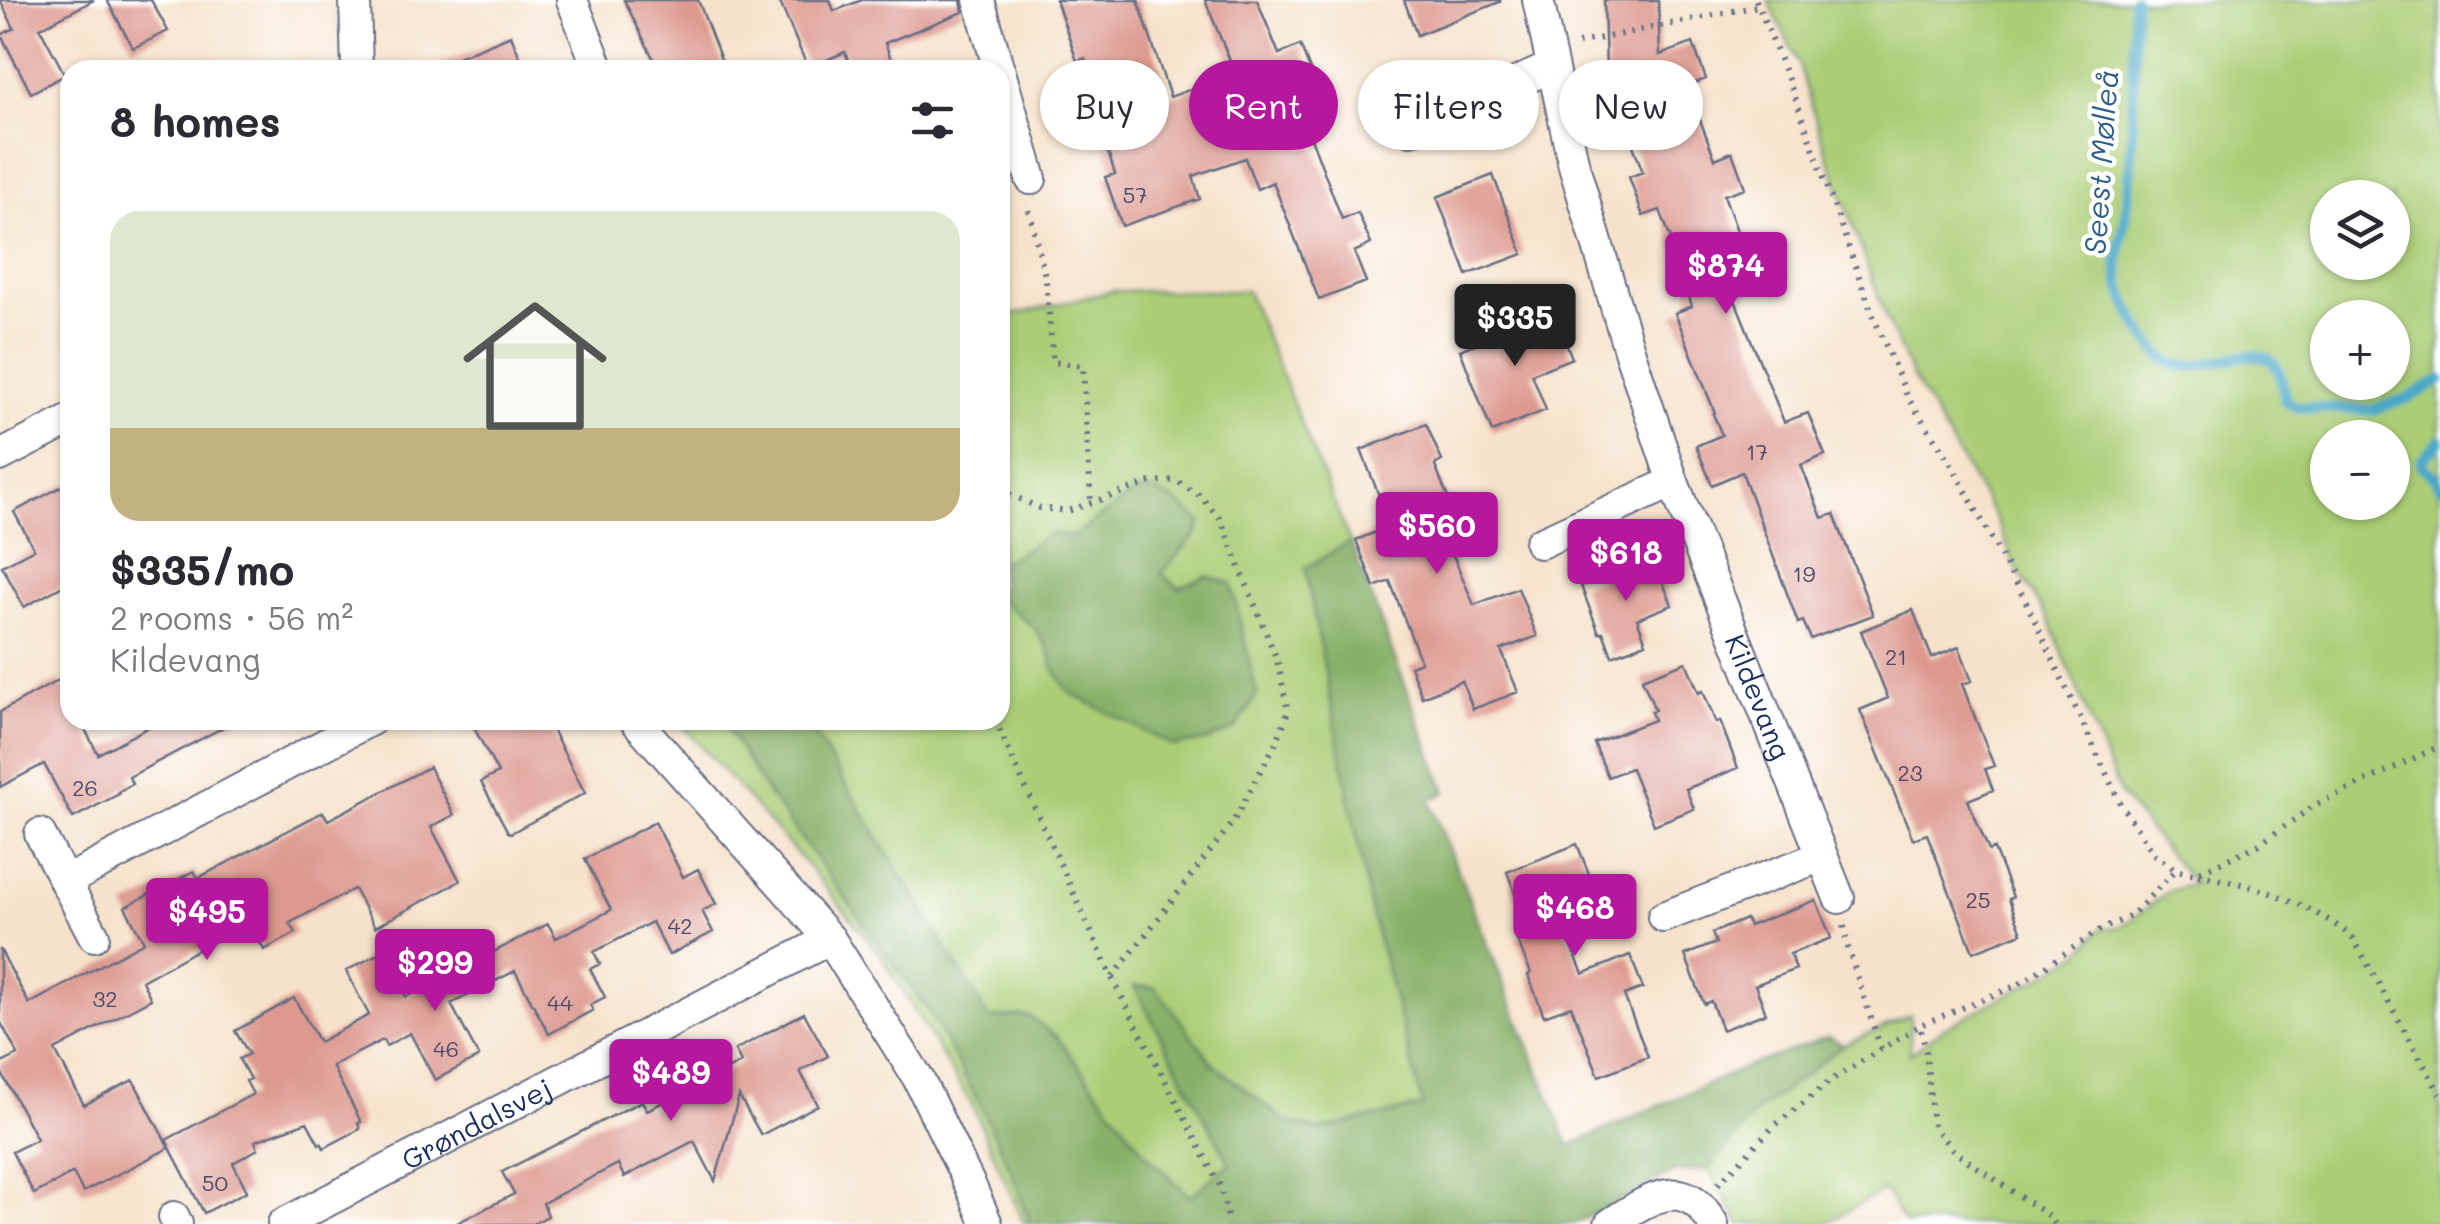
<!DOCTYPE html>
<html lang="en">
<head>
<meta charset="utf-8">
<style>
	body { margin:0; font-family:Mali,sans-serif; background:#f2f2f3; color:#2b2b33; height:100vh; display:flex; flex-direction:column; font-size:38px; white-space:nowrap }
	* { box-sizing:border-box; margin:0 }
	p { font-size:32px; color:#7c7c81 }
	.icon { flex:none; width:55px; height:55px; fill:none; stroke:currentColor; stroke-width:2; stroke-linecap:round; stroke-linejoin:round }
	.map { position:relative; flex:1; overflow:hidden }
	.side { position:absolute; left:60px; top:60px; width:950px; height:670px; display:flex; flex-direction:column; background:#fff; border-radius:30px; box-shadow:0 2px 8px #0004 }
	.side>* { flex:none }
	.guide { position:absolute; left:1040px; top:60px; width:950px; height:90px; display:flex; gap:20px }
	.controls { position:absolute; left:2310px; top:180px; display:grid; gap:20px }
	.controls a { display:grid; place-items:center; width:100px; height:100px; border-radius:50%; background:#fff; box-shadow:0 2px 8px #0004; font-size:50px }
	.price { position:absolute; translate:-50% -85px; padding:0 22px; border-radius:10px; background:#b5179e; color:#fff; font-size:32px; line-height:65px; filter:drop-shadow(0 2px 5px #0008) }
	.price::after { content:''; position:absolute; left:50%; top:60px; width:30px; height:22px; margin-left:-15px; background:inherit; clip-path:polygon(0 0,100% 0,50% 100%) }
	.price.on { background:#222; color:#fff }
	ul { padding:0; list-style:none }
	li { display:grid; align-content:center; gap:20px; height:530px; padding:0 50px }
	li span { display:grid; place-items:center; height:310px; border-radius:30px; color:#555 }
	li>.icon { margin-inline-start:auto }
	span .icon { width:180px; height:180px; fill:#fffc; stroke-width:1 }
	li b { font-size:42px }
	h2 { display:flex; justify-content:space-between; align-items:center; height:120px; padding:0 50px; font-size:42px }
	.pill { padding:0 35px; border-radius:45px; background:#fff; box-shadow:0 2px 8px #0004; font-size:35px; line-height:90px }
	.pill.on { background:#b5179e; color:#fff }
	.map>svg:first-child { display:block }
	.green { fill:#aacd76; stroke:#627e6a; stroke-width:2.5; fill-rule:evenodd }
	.forest { fill:#87b067; stroke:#517062; stroke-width:2.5 }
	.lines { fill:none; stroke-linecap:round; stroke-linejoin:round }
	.stream { stroke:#48a7c7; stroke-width:11 }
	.building { fill:#dd998f }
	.minor-casing { stroke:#686e84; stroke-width:34 }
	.path { stroke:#686e84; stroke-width:6; stroke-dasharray:2.5 8; stroke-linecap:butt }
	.minor { stroke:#fff; stroke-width:30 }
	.labels { text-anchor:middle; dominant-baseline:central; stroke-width:9; stroke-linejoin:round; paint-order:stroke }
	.number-label { font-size:22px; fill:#4c4a6a }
	.street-label { font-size:28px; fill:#1b2f5e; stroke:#fff }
	.water-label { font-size:30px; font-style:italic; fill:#2d5f88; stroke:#fff }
</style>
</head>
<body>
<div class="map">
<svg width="2440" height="1224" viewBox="0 0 2440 1224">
	<rect width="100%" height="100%" fill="#fff"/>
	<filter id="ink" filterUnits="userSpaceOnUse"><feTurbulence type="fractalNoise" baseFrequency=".01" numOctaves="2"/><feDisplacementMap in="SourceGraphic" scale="20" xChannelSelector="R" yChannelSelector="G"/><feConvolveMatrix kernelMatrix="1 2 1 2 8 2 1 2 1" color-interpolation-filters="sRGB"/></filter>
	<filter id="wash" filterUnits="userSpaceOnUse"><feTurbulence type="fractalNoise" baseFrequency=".0048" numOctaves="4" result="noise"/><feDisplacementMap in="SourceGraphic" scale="40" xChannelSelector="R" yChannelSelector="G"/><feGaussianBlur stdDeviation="2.25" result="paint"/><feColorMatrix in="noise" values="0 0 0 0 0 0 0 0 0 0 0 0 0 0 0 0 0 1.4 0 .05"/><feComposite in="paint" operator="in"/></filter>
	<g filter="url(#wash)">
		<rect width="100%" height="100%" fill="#f6e2ca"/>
		<!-- green -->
		<path class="green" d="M1768 0H2440V1224H1905L1884 1190 1825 1224H1740L1708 1169 1673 1172 1574 1224H1024L973 1107 882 957 814 873 678 720H1000V318L1113 291H1247L1350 542 1446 792 1429 800 1569 1146 1749 1066 1828 1037 1844 1045 1910 1015V1054L1944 1028 2030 983 2079 954 2101 929 2118 927 2133 919 2169 891 2193 884 2120 794 2049 620 2016 568 1996 519 1913 378 1885 315 1820 134 1799 65ZM2328 198H2392V262H2328ZM2328 318H2392V382H2328ZM2328 438H2392V502H2328Z"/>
		<!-- forest -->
		<path class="forest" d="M1148 490C1171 495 1185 508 1202 523L1196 535 1161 573 1179 588 1206 576 1231 583 1257 695 1235 729 1209 740 1174 746 1070 693 1056 673 1047 647 1036 630 1000 599 1001 563 1053 533 1072 537 1135 492Z
			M1350 542 1446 792 1429 800 1569 1146 1749 1066 1828 1037 1843 1045 1754 1114 1708 1169 1673 1172 1574 1224H1030L1010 1168 980 1105 930 1013 764 788 722 720H806L989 1018 1029 1016 1057 1037 1144 1152 1190 1196 1230 1164 1134 986 1156 988 1214 1065 1287 1122 1319 1130 1423 1106 1371 912 1305 568Z"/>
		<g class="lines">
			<!-- stream -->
			<path class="stream" d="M2134 0C2133 46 2134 92 2132 138 2131 163 2129 189 2126 214 2121 250 2110 266 2127 303 2134 320 2155 356 2172 363 2200 376 2255 339 2275 365 2282 374 2283 390 2285 401L2297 407 2372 410 2408 398 2440 380
				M2440 441 2421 460 2422 466 2435 477 2440 487"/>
		</g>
		<g id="blocks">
			<!-- building -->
			<path class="building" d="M0 0H94L40 28 65 75 31 93 1 35 14 28Z
				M107 0H151L168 31 133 48Z
				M624 0H698L725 70H659Z
				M779 0H830L834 11 862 0H961L963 12 885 43 895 70H852L845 52 808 68Z
				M1056 0H1138L1170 97 1235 73 1205 0H1257L1279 54 1300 45 1314 79 1292 88 1342 219 1358 213 1371 244 1354 252 1366 282 1319 300 1273 182 1257 189 1245 158 1193 176 1200 199 1122 226 1105 177 1115 174 1099 124 1107 122 1085 58 1077 61Z
				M1404 0H1500V2L1417 35Z
				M1604 0H1658L1660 55 1693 43 1706 79 1687 86 1715 159 1732 152 1745 188 1724 195 1745 253 1738 256 1751 288 1733 295 1784 422 1808 413 1825 455 1801 465 1822 518 1834 514 1873 615 1811 639 1803 621 1798 623 1742 472 1712 485 1696 446 1722 435 1713 414 1715 413 1675 313 1692 306 1688 294 1691 293 1660 210 1643 216 1629 177 1643 172 1606 73Z
				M511 35 525 70H429V69Z
				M1493 175 1523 254 1467 275 1437 197Z
				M1554 312 1572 358 1532 374 1546 410 1492 432 1460 350Z
				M1426 424 1442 461 1436 464 1435 466 1463 535 1447 541 1474 605 1518 588 1537 636 1501 650 1518 692 1473 709 1462 681 1422 697 1410 666 1421 662 1390 581 1374 587 1356 540 1391 526 1361 450Z
				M70 482V582L24 607 2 566 34 549 14 512Z
				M1653 558 1672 605 1637 619 1646 643 1612 656 1603 632 1599 633 1581 586Z
				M1913 610 1932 658 1959 647 1972 681 1962 684 1994 766 1985 769 1993 790 1968 800 1989 851 1994 849 2013 897 2009 899 2022 933 1973 952 1927 834 1913 839 1860 710 1888 698 1861 631Z
				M1686 662 1699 693 1703 691 1716 723 1720 721 1738 768 1686 789 1694 809 1654 825 1631 768 1608 777 1594 743 1654 720 1651 712 1655 710 1642 679Z
				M59 680 70 700V720H80L98 754 162 720H237L129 777 132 784 118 792 119 794 73 818 44 764 0 787V712Z
				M470 720H547L585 793 511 833 508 832 481 782 498 773Z
				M429 767 454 815 431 827 460 881 375 927 354 889 290 923 296 933 264 950 250 924 195 951 142 981 151 999 55 1050 84 1105 133 1080 169 1148 83 1192 73 1173 34 1194 12 1152 37 1139 0 1070V1064L18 1055 0 1021V949L29 1004 144 942 125 907 194 871 198 878 323 812 328 820Z
				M655 822 683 877 698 869 716 904 702 911 713 932 669 955 652 922 594 952 600 964 590 969 605 997 590 1005 593 1010 549 1034 515 971 451 1004 479 1057 435 1080 410 1033 386 1046 383 1040 332 1066 361 1122 358 1123 360 1129 324 1148 321 1143 319 1144 307 1122 255 1141 258 1149 233 1163 247 1191 204 1213 166 1140 253 1094 246 1081 250 1079 239 1059 249 1054 235 1031 294 998 319 1042 369 1015 346 971 382 952 406 997 548 924 556 938 611 910 585 859Z
				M1577 844 1602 906 1562 923 1583 974 1630 955 1643 988 1624 995 1648 1057 1599 1076 1571 1006 1544 1016 1528 975 1531 973 1516 938 1530 932 1507 872Z
				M1816 900 1831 938 1790 954 1796 969 1755 985 1766 1013 1722 1030 1711 1001 1704 1004 1685 955 1716 943 1712 933 1746 919 1749 926Z
				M804 1013 828 1056 800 1071 818 1105 761 1135 739 1096 715 1181 694 1141 624 1177 618 1164 543 1203 548 1216 532 1224H455L514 1194 502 1172 642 1101 647 1110 741 1063 735 1050Z"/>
		</g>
	</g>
	<g filter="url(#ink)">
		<use href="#blocks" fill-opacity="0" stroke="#686e84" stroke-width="2.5"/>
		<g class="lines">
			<!-- minor casing -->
			<g class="minor-casing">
				<g id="minor">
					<path d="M355 0 357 70"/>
					<path d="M572 0 599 70"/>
					<path d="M979 0 999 70"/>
					<path id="s1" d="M1538 0 1574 166 1629 350 1673 482 1839 898"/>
					<path d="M1000 72 1031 179"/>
					<path d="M1411 130 1551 67"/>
					<path d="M0 456 70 420"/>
					<path d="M1540 543 1673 482"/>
					<path d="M635 720 830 939 918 1078 971 1187 987 1224"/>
					<path d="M40 834 94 936"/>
					<path d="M65 882 371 720"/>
					<path d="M1663 917 1822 856"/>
					<path d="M174 1217 177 1224"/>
					<path id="s2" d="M283 1224 830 939"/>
					<path d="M1610 1224C1647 1200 1684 1172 1713 1224"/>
				</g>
			</g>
			<!-- path -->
			<path class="path" d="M1756 0 1794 94 1872 313 1908 398 1950 462 2025 600 2121 805 2155 855 2176 870 2195 874 2258 845 2315 805 2440 746
				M1578 43 1758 6
				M1029 210 1046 280 1053 362 1083 366 1091 503
				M1000 490 1040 508 1068 511 1151 482 1175 480 1199 495 1220 518 1277 660 1288 711 1278 739 1233 822 1112 978
				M995 720 1112 978 1220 1186 1229 1224
				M2198 875C2254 885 2309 901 2353 938L2440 1094
				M1844 926 1847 945 1881 1049
				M1718 1184 1773 1127 1833 1079 1920 1025
				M2054 1224 2050 1217 1955 1152 1933 1127 1926 1052 1920 1025 2018 985 2098 931 2131 916 2176 870"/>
			<!-- minor -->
			<use href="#minor" class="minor"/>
		</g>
	</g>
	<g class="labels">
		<!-- number labels -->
		<g class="number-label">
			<text x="1135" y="194">57</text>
			<text x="1757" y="451">17</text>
			<text x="1804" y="573">19</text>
			<text x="1896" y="656">21</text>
			<text x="1910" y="772">23</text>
			<text x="85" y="787">26</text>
			<text x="1978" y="899">25</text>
			<text x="680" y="925">42</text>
			<text x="105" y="998">32</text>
			<text x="560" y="1002">44</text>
			<text x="446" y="1048">46</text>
			<text x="215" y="1182">50</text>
		</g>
		<!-- street labels -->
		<g class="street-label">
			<text stroke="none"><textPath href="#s1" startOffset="732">Kildevang</textPath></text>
			<text stroke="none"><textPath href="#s2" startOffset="218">Grøndalsvej</textPath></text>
		</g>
		<!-- water labels -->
		<g class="water-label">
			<text transform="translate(2100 162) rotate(-86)">Seest Mølleå</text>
		</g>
	</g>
</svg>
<div class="controls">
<a><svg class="icon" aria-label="layers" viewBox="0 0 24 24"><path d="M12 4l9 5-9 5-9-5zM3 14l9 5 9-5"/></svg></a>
<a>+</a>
<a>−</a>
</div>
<b class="price" style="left:1726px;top:317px">$874</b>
<b class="price on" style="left:1515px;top:369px">$335</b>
<b class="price" style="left:1437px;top:577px">$560</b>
<b class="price" style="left:1626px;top:604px">$618</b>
<b class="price" style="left:1575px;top:959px">$468</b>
<b class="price" style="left:207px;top:963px">$495</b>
<b class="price" style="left:435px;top:1014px">$299</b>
<b class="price" style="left:671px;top:1124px">$489</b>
<div class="guide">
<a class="pill">Buy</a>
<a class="pill on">Rent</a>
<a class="pill">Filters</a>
<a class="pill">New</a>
</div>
<section class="side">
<h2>8 homes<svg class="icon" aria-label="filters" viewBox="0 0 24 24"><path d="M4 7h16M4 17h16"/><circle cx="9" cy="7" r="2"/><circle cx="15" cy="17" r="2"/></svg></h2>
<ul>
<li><span style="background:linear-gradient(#dfe7d0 70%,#c2b280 0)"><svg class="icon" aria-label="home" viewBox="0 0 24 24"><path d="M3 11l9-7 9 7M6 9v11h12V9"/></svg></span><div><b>$335/mo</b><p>2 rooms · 56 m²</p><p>Kildevang</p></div></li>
</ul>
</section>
</div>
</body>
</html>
